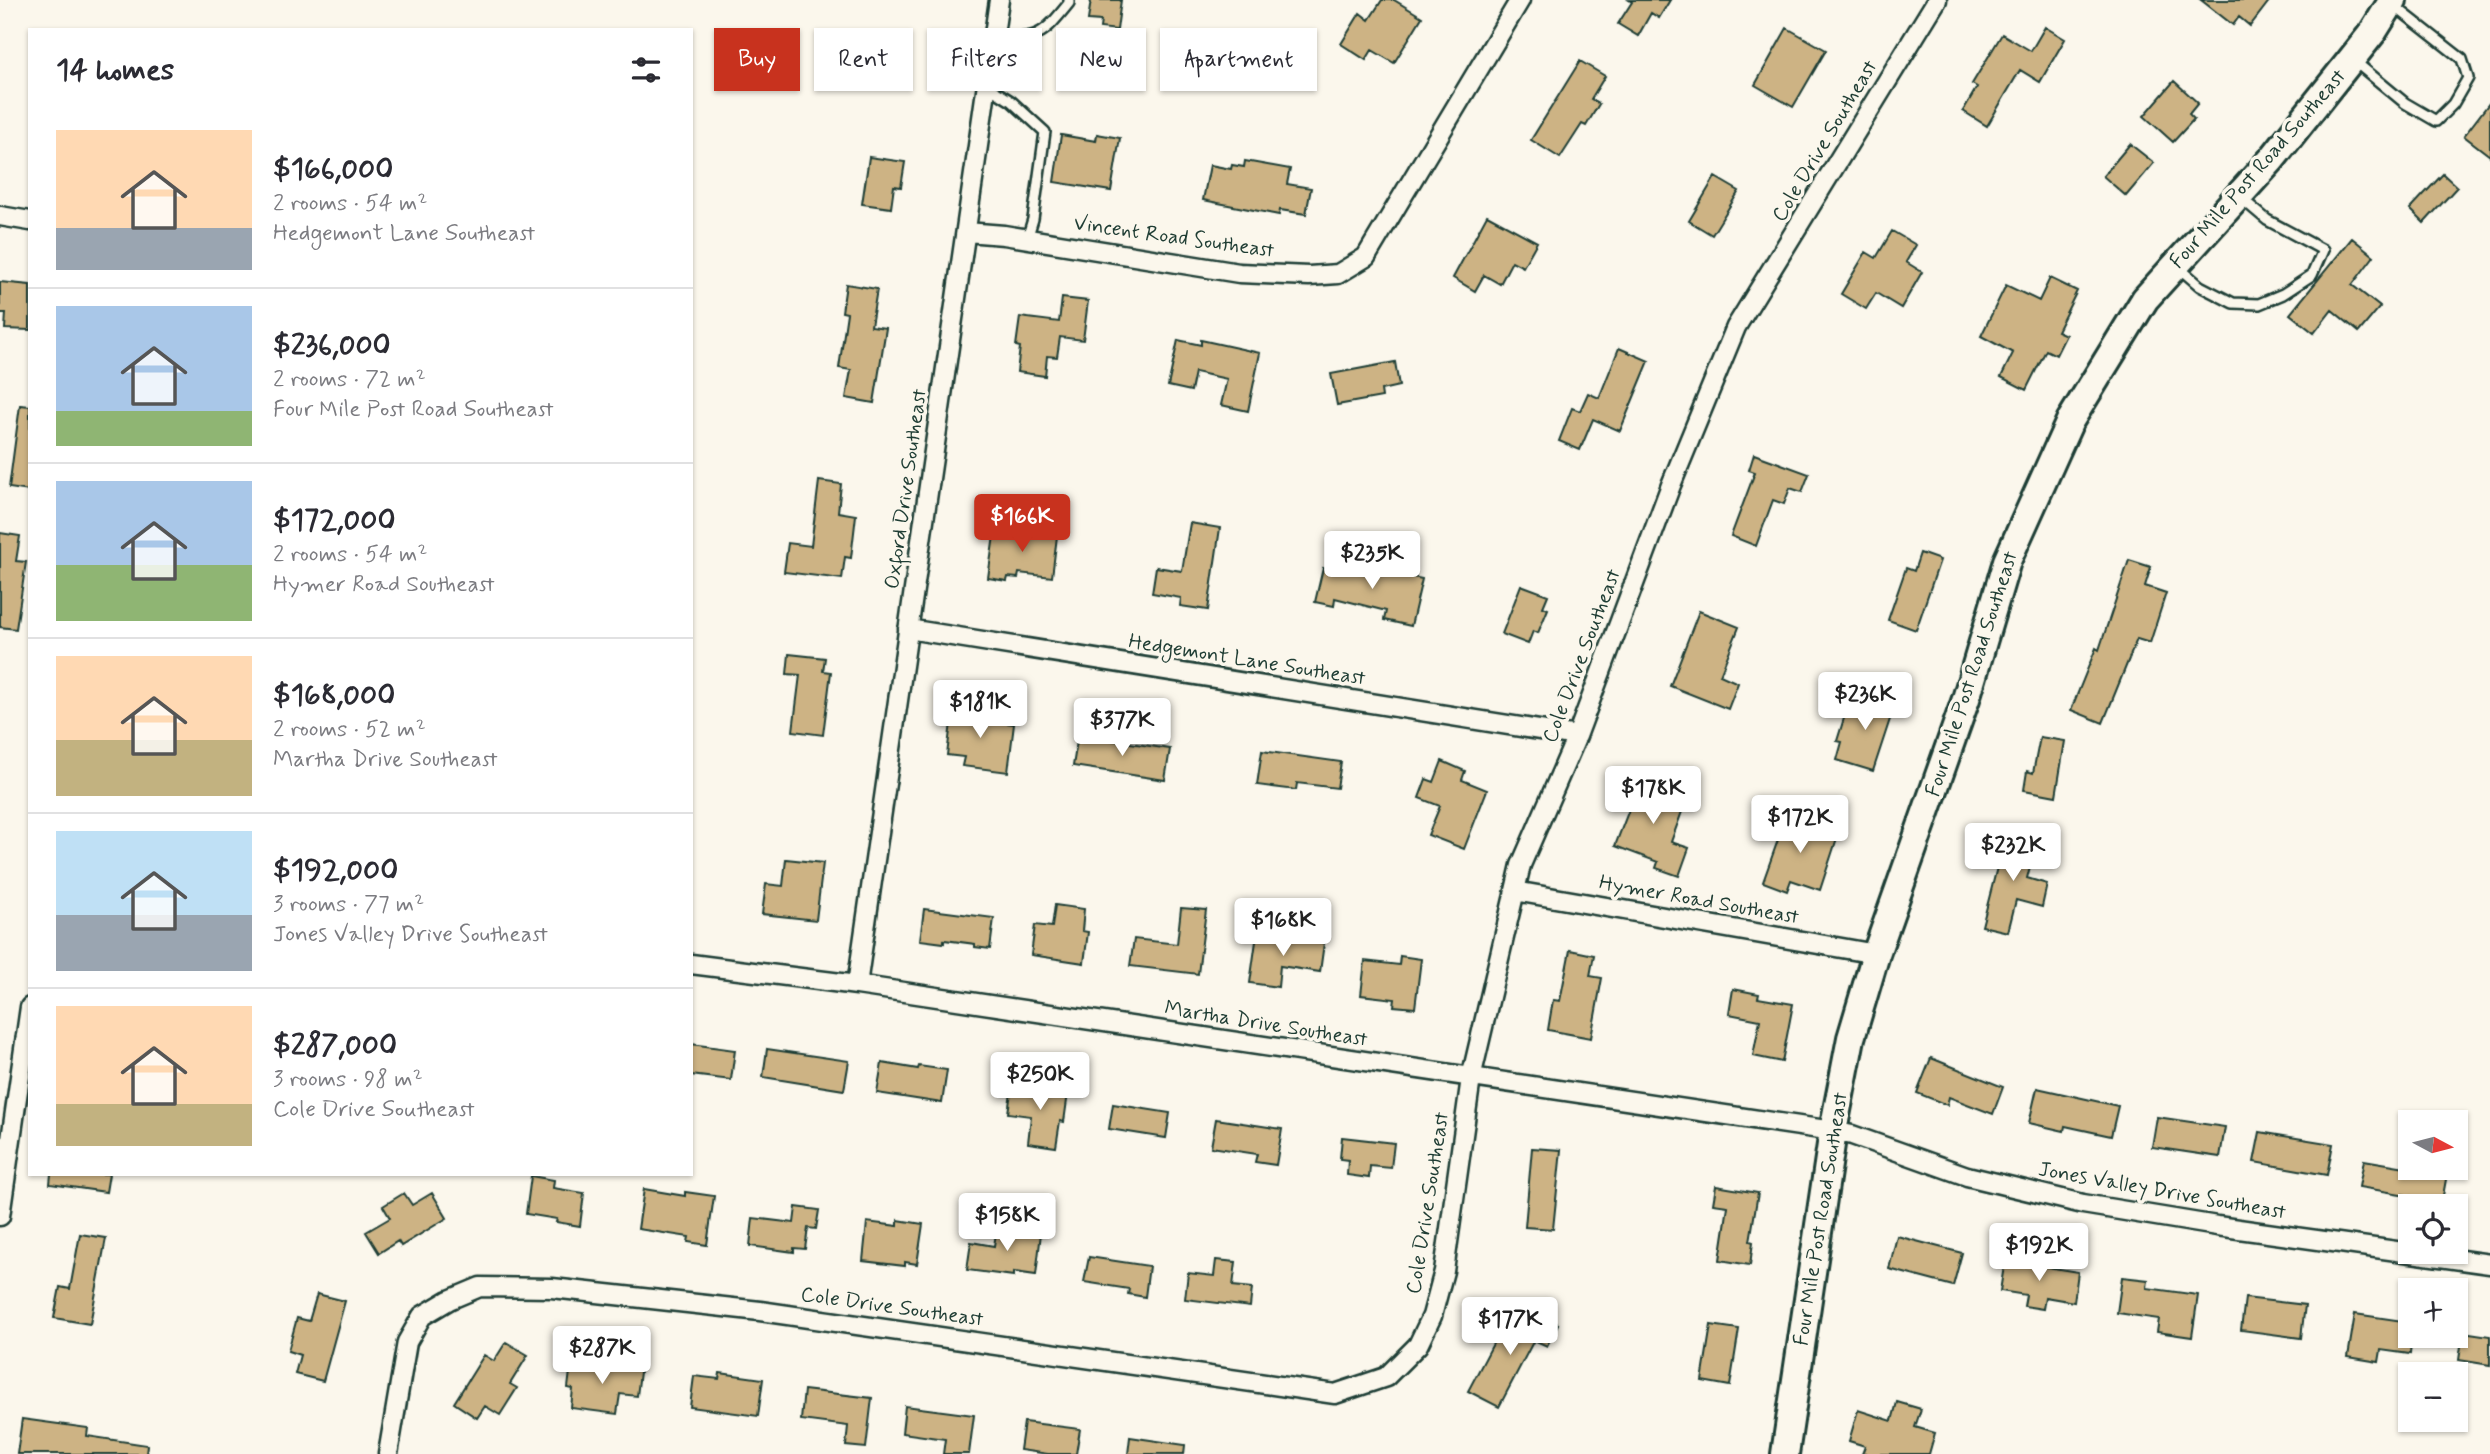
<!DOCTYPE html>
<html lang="en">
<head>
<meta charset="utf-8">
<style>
	body { margin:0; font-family:Mynerve,sans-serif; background:#f2f2f3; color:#2b2b33; height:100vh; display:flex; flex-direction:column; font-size:26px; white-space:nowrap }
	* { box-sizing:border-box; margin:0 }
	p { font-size:23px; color:#7c7c81 }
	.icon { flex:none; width:38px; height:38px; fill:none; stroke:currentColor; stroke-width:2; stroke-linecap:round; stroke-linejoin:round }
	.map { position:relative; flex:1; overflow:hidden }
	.side { position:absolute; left:28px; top:28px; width:665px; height:1148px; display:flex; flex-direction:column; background:#fff; border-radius:0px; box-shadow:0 2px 5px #0004 }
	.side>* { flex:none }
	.hud { position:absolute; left:714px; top:28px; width:665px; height:63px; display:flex; gap:14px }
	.needle { width:46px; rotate:97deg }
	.controls { position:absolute; left:2398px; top:1110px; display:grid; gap:14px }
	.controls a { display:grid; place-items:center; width:70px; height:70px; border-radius:0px; background:#fff; box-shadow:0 2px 5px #0004; font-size:35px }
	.price { position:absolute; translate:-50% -60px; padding:0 16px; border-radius:7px; background:#fff; color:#222; font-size:23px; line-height:46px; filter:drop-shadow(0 2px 4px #0008) }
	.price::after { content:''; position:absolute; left:50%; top:42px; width:21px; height:16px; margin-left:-10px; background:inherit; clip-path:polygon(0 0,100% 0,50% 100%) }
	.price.selected { background:#c8321e; color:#fff }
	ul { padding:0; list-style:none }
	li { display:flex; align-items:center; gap:21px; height:175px; padding:0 28px }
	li+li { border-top:2px solid #e1e1e2 }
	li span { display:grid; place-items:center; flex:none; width:196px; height:140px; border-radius:0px; color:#555 }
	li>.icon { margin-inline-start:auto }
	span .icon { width:84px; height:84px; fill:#fffc; stroke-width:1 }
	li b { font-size:30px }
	h2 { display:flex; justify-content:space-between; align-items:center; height:84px; padding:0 28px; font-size:30px }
	.pill { padding:0 24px; border-radius:0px; background:#fff; box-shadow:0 2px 5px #0004; font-size:24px; line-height:63px }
	.pill.selected { background:#c8321e; color:#fff }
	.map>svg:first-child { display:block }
	.building { fill:#cdb384; stroke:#1f3d34; stroke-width:2 }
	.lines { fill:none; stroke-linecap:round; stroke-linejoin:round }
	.lane-casing { stroke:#1f3d34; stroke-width:14 }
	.street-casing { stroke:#1f3d34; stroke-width:23 }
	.secondary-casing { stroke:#1f3d34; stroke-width:32 }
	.lane { stroke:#fbf7ec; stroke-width:9 }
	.street { stroke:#fbf7ec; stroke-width:18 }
	.secondary { stroke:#fbf7ec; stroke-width:26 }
	.labels { text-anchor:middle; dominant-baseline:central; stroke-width:7; stroke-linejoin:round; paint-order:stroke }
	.street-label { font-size:21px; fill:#1f3d34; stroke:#fbf7ec }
</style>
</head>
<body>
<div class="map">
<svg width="2490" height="1454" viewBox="0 0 2490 1454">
	<rect width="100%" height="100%" fill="#fbf7ec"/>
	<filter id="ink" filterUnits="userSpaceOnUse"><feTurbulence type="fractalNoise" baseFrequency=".0143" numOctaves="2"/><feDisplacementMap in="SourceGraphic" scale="14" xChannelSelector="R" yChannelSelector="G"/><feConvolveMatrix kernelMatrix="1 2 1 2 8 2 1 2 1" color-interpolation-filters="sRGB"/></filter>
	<g filter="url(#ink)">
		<!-- building -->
		<path class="building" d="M1091 0H1121L1117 30 1100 28 1101 21 1088 20Z
			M1382 0H1394L1422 17 1394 63 1372 50 1366 60 1341 44 1360 13 1369 20Z
			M1629 0H1670L1659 18 1651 13 1638 36 1618 24 1632 2Z
			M2201 0H2270L2250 26 2239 17 2233 25Z
			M2045 27 2065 39 2040 82 2020 70 1987 126 1963 111 1977 87 1972 84 2002 34 2031 51Z
			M1787 28 1826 50 1793 107 1755 85Z
			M1580 61 1605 76 1591 99 1599 104 1586 126 1582 124 1560 158 1531 140Z
			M2174 81 2198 103 2189 114 2194 119 2173 142 2144 116Z
			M2490 102V156L2464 136Z
			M1097 134 1120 138 1111 191 1054 182 1061 135 1096 141Z
			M2130 144 2154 163 2126 196 2103 176Z
			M869 157 905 162 901 187 894 186 891 208 862 204Z
			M1245 161 1290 169 1287 184 1311 188 1306 214 1280 210 1279 215 1203 200 1210 165 1231 169 1232 165 1244 167Z
			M2443 174 2457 187 2424 223 2410 209Z
			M1715 177 1739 191 1712 235 1689 221Z
			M1487 215 1537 242 1523 267 1512 261 1500 284 1484 275 1475 291 1453 278Z
			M1892 231 1916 245 1906 262 1922 272 1901 308 1876 293 1866 309 1841 294 1866 252 1876 258Z
			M2352 238 2374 256 2352 285 2380 307 2359 332 2332 310 2314 333 2290 314Z
			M2050 278 2077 291 2057 331 2066 335 2056 355 2046 350 2026 390 2001 377 2013 353 1981 336 2006 285 2039 301Z
			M0 282 30 285V330L5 329 6 313H0Z
			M846 284 877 289 871 326 886 328 874 403 846 398 851 370 839 368 847 313 842 312Z
			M1062 298 1088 301 1083 340 1060 337 1057 357 1047 356 1045 376 1017 372 1020 347 1016 346 1020 317 1059 322Z
			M1178 340 1201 345V340L1260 353 1248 411 1221 405 1227 379 1195 372 1191 391 1168 386Z
			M1619 348 1649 361 1620 431 1593 419 1580 450 1559 441 1572 408 1580 411 1588 393 1599 398Z
			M1395 362 1399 386 1381 390 1382 397 1337 405 1331 374Z
			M20 405 30 406V491L9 488Z
			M1754 454 1809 474 1802 492 1790 488 1784 504 1773 500 1756 546 1731 536 1755 472 1749 470Z
			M819 481 841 484 838 512 856 515 851 558 845 557 842 579 784 572 788 543 811 546Z
			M1190 523 1220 528 1208 610 1180 606 1181 598 1152 593 1156 567 1182 571Z
			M995 528 1057 536 1052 577 1019 573 1018 578 1008 577 1007 581 988 578Z
			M0 533 20 536 16 561 26 562 16 629 0 627Z
			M1920 553 1940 560 1916 630 1888 620 1906 568 1914 571Z
			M2129 560 2151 567 2145 586 2166 593 2150 643 2137 639 2103 723 2071 710 2096 648 2099 650Z
			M1348 563 1422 579 1411 626 1384 620 1386 611 1335 598 1334 606 1315 602 1323 568 1346 573Z
			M1521 585 1548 595 1543 607 1548 609 1538 633 1533 631 1528 644 1502 634Z
			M1699 611 1739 627 1720 675 1738 683 1728 709 1670 686Z
			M789 654 825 658 823 671 831 672 823 735 793 731 800 675 787 674Z
			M1859 693 1895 704 1873 771 1837 760 1842 742 1837 741 1845 715 1851 717Z
			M953 706 985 710 984 720 1014 724 1008 772 962 766 964 757 947 755Z
			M1078 735 1170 749 1165 780 1073 766Z
			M2040 737 2065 741 2056 796 2024 790 2027 771 2033 773Z
			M1262 751 1341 762 1337 788 1297 783 1296 790 1257 785Z
			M1442 761 1465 771 1462 780 1487 790 1464 849 1428 835 1440 806 1419 798 1426 779 1434 782Z
			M1635 775 1670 788 1666 799 1684 806 1671 842 1689 848 1679 876 1656 868 1658 862 1615 846 1633 799 1627 797Z
			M1782 816 1838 835 1820 890 1791 880 1787 891 1763 882 1779 837 1775 836Z
			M2006 832 2037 840 2027 878 2047 884 2042 907 2016 900 2008 932 1982 926Z
			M786 859 823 863 816 920 762 914 766 884 783 886Z
			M1055 905 1084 909 1082 931 1088 932 1084 963 1031 955 1035 925 1052 927Z
			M1181 908 1206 910 1198 974 1130 966 1134 939 1177 944Z
			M924 909 994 918 990 949 975 947V944L944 940V943L920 940Z
			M1257 934 1324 943 1320 972 1280 966 1278 987 1250 983Z
			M1570 950 1594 955 1590 976 1602 978 1591 1038 1548 1030 1553 1000 1560 1001Z
			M1400 956 1421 959 1415 1008 1394 1006 1395 999 1361 995 1365 961 1399 965Z
			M1733 989 1759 994 1758 998 1793 1004 1782 1062 1753 1056 1760 1020 1729 1014Z
			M691 1044 735 1050 731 1080 691 1075Z
			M767 1049 849 1061 844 1090 763 1077Z
			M1931 1058 2003 1087 1993 1114 1949 1097 1947 1105 1917 1093Z
			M882 1063 918 1069 919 1066 947 1070 942 1103 877 1093Z
			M1012 1085 1068 1093 1064 1122 1060 1121 1056 1147 1028 1143 1031 1116 1008 1113Z
			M2037 1088 2118 1106 2111 1136 2065 1126 2064 1131 2029 1123Z
			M1113 1104 1170 1113 1166 1138 1109 1129Z
			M2157 1117 2225 1127 2220 1157 2152 1147Z
			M1216 1119 1282 1129 1276 1165 1255 1162 1257 1154 1211 1147Z
			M2260 1132 2333 1144 2327 1175 2254 1162Z
			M1342 1137 1394 1143 1391 1168 1370 1166 1369 1178 1347 1175 1348 1160 1340 1159Z
			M1532 1148 1561 1150 1553 1229 1525 1227Z
			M2364 1160 2447 1174 2442 1201 2359 1187Z
			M51 1174H109L106 1192 50 1184Z
			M531 1176 554 1180 553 1188 584 1193 580 1226 556 1222 557 1219 526 1214Z
			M1716 1186 1758 1193 1750 1241 1753 1242 1750 1265 1720 1260 1728 1206 1713 1204Z
			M644 1189 685 1196V1192L714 1196 707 1245 688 1242 689 1237 638 1229Z
			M404 1193 412 1205 432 1193 447 1218 401 1246 398 1241 379 1253 366 1232 390 1218 383 1206Z
			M796 1207 819 1210 816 1229 808 1228 805 1249 794 1248V1252L750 1246 753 1218 794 1223Z
			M898 1220 923 1224 917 1264 905 1262V1266L863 1261 867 1222 898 1226Z
			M997 1227 1041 1233 1036 1275 1014 1272V1276L967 1270 971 1242 994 1246Z
			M80 1234 106 1238 90 1324 54 1318 60 1287 70 1289Z
			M1897 1236 1962 1253 1953 1286 1889 1269Z
			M1089 1257 1149 1266 1145 1297 1128 1294 1129 1289 1084 1282Z
			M1216 1260 1236 1262 1233 1286 1252 1288 1250 1307 1185 1299 1188 1273 1214 1276Z
			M2005 1260 2078 1272 2074 1302 2045 1297 2043 1309 2024 1306 2026 1295 2000 1291Z
			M2122 1277 2148 1280 2147 1288 2198 1295 2192 1337 2157 1332 2159 1319 2117 1313Z
			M317 1294 345 1301 323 1381 295 1374 300 1355 288 1351 297 1318 309 1321Z
			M2245 1298 2305 1305 2301 1338 2241 1330Z
			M1528 1308 1558 1324 1547 1346 1534 1340 1499 1407 1468 1391 1497 1336 1510 1343Z
			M2355 1314 2410 1322V1335H2412L2410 1354 2381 1350 2379 1362 2348 1357Z
			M1711 1325 1739 1329 1730 1386 1702 1381Z
			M2463 1332 2490 1336V1365L2459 1360Z
			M506 1342 528 1355 510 1384 517 1388 500 1415 485 1406 477 1418 454 1403 484 1355 494 1361Z
			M626 1362 641 1364 637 1396 620 1394 617 1414 571 1408 573 1389 568 1388 571 1363 625 1369Z
			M720 1373 763 1379 758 1416 690 1407 694 1376 719 1379Z
			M804 1390 872 1398 866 1448 846 1446 848 1426 801 1420Z
			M1897 1402 1921 1409 1915 1427 1935 1433 1929 1454H1862L1865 1446 1849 1441 1858 1410 1892 1421Z
			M905 1406 974 1415 969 1454H943L945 1439 902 1433Z
			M22 1419 88 1428 87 1436 147 1445 146 1454H17Z
			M1024 1422 1080 1429 1076 1454H1048L1020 1450Z
			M1130 1437 1185 1445 1184 1454H1128Z"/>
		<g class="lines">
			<!-- lane casing -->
			<g class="lane-casing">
				<path id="lane" d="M994 39C1038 38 1041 38 1069 3V0
					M2353 60 2405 103 2436 121 2453 104 2468 78 2462 59 2392 4
					M987 86 1011 101 1045 132 1033 219 1027 239
					M2177 266 2200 286 2233 303 2259 304 2283 294 2312 275 2323 250 2267 220 2241 198"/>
			</g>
			<!-- street casing -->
			<g class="street-casing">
				<path id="street" d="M0 216 30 221
					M966 232 1004 235 1239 273 1309 276 1338 274 1366 257 1520 0
					M908 629 1577 736
					M1515 891 1876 954
					M691 964 857 985 1833 1131 1852 1135 1967 1176 2083 1204 2217 1226 2490 1264
					M857 985 999 0
					M0 1216 30 1007
					M388 1454 407 1342 422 1316 449 1300 480 1287 552 1288 760 1311 1335 1394 1386 1377 1418 1345 1432 1316 1444 1271 1471 1078 1521 865 1577 736 1671 485 1736 327 1937 0"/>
			</g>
			<!-- secondary casing -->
			<g class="secondary-casing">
				<path id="secondary" d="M1785 1454 1833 1131 1851 1038 1876 954 1966 699 2007 561 2070 421 2145 299 2272 159 2373 32 2393 0"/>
			</g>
			<!-- lane -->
			<use href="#lane" class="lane"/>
			<!-- street -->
			<use href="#street" class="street"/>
			<!-- secondary -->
			<use href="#secondary" class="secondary"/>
		</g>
	</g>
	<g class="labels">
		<!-- street labels -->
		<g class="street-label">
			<text transform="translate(1825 141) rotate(-59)">Cole Drive Southeast</text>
			<text transform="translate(2258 169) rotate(-49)">Four Mile Post Road Southeast</text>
			<text transform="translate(1174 237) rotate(8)">Vincent Road Southeast</text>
			<text transform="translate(906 489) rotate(-82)">Oxford Drive Southeast</text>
			<text transform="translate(1582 656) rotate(-69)">Cole Drive Southeast</text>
			<text transform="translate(1247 660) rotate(9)">Hedgemont Lane Southeast</text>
			<text transform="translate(1972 674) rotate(-72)">Four Mile Post Road Southeast</text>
			<text transform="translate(1699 900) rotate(10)">Hymer Road Southeast</text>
			<text transform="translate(1266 1024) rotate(9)">Martha Drive Southeast</text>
			<text transform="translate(2162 1191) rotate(10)">Jones Valley Drive Southeast</text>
			<text transform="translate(1428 1203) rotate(-81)">Cole Drive Southeast</text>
			<text transform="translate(1821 1219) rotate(-81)">Four Mile Post Road Southeast</text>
			<text transform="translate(892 1307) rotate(8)">Cole Drive Southeast</text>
		</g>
	</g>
</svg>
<div class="controls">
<a><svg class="needle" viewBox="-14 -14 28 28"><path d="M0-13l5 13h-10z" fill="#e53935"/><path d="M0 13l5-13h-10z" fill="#7c7c81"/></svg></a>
<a><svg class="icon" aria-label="locate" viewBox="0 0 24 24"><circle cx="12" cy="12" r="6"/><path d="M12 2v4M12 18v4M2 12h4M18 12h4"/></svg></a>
<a>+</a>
<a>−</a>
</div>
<b class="price selected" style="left:1022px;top:554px">$166K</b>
<b class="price" style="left:1372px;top:591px">$235K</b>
<b class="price" style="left:1865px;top:732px">$236K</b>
<b class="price" style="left:980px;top:740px">$181K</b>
<b class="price" style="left:1122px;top:758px">$377K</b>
<b class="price" style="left:1653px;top:826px">$178K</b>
<b class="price" style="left:1800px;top:855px">$172K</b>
<b class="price" style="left:2013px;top:883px">$232K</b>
<b class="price" style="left:1283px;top:958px">$168K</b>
<b class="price" style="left:1040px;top:1112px">$250K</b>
<b class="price" style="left:1007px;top:1253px">$158K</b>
<b class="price" style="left:2039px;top:1283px">$192K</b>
<b class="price" style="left:1510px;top:1357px">$177K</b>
<b class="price" style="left:602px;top:1386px">$287K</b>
<div class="hud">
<a class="pill selected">Buy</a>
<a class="pill">Rent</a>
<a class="pill">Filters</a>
<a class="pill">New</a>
<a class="pill">Apartment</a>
</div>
<section class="side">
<h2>14 homes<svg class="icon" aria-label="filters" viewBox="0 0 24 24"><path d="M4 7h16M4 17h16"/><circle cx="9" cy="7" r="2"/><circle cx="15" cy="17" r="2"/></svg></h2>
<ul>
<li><span style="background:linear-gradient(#ffd9b3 70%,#9aa5b1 0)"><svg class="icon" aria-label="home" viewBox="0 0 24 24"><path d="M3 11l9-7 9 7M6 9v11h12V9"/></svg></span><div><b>$166,000</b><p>2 rooms · 54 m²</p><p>Hedgemont Lane Southeast</p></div></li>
<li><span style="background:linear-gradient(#a9c7e8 75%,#8fb573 0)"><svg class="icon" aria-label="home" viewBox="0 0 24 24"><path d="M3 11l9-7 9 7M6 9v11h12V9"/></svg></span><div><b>$236,000</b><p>2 rooms · 72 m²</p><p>Four Mile Post Road Southeast</p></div></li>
<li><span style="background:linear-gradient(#a9c7e8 60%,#8fb573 0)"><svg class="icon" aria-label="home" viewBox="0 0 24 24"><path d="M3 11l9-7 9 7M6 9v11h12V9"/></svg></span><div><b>$172,000</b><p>2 rooms · 54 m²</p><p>Hymer Road Southeast</p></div></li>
<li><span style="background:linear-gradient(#ffd9b3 60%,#c2b280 0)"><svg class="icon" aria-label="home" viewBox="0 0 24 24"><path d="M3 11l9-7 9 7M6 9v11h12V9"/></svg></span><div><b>$168,000</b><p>2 rooms · 52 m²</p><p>Martha Drive Southeast</p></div></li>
<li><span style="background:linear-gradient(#bfe0f5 60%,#9aa5b1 0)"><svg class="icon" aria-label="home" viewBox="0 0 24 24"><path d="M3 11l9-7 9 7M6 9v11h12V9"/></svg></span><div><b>$192,000</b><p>3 rooms · 77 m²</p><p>Jones Valley Drive Southeast</p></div></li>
<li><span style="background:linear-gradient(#ffd9b3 70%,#c2b280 0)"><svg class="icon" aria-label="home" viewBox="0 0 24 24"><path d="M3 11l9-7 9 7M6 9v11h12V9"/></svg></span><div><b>$287,000</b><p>3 rooms · 98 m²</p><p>Cole Drive Southeast</p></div></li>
</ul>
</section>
</div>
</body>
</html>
